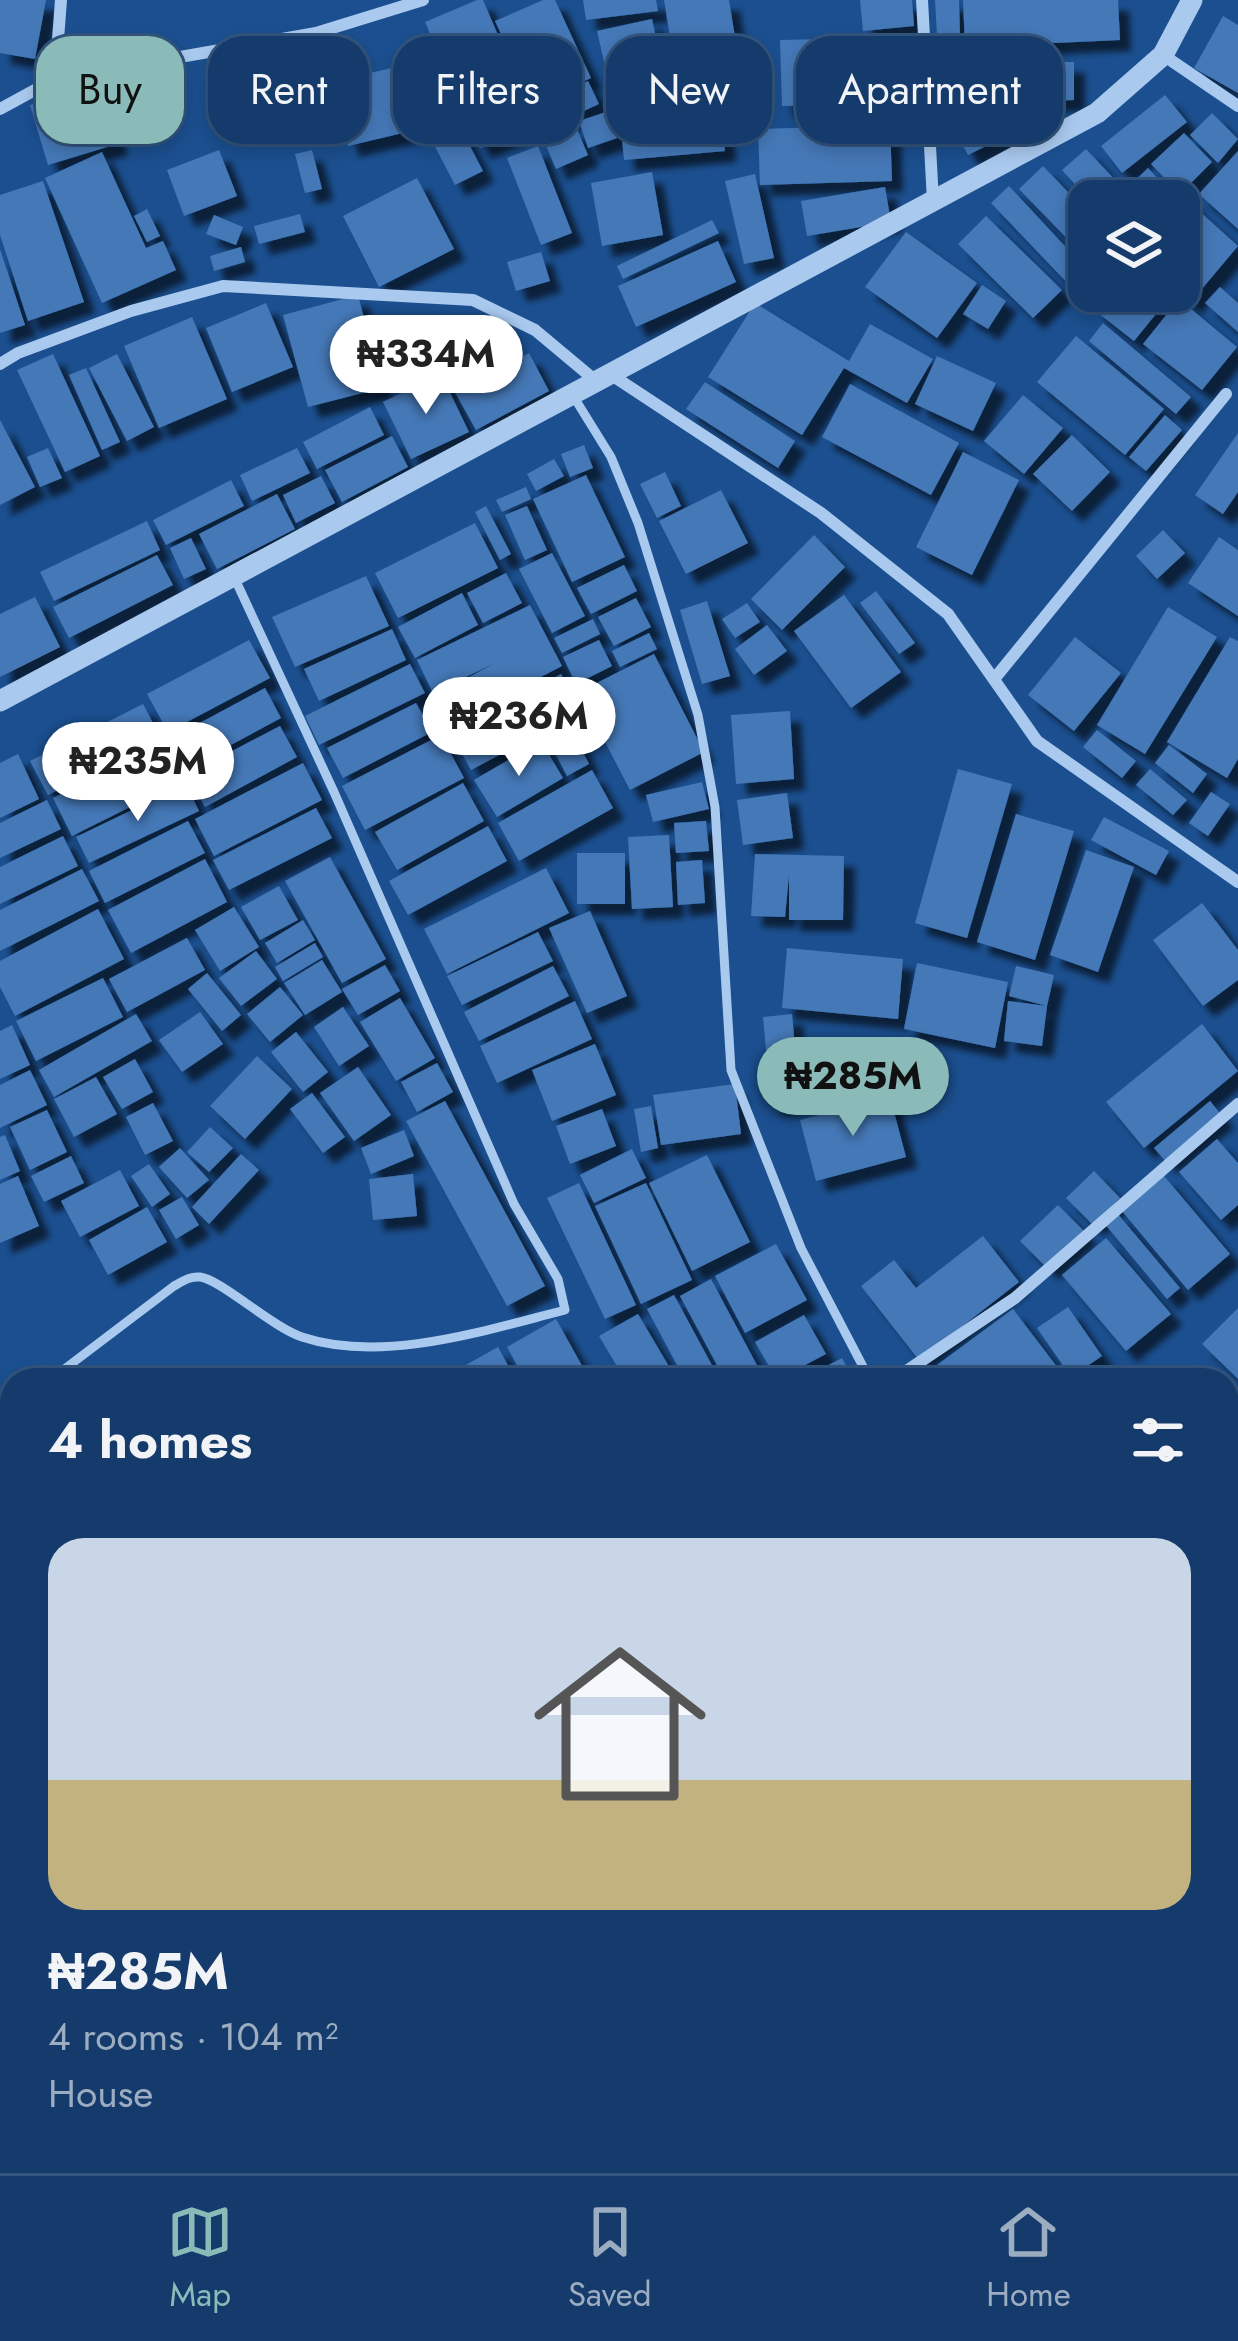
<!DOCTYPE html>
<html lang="en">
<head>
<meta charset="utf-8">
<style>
	body { margin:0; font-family:Jost,sans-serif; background:#214673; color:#f1f3f6; height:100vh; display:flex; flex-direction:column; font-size:45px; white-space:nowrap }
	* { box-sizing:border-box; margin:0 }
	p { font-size:39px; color:#9dadc1 }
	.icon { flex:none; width:66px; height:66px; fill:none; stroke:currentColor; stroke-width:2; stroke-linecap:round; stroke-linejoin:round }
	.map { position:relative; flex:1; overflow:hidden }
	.panel { position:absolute; left:0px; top:1368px; width:1239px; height:807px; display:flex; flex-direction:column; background:#143b6b; border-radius:36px 36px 0 0; box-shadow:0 6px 18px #0003,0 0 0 3px #33557e }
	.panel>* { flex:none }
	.banner { position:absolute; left:36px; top:36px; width:1167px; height:108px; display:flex; gap:24px }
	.fabs { position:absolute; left:1068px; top:180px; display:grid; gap:24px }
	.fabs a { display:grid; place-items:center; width:132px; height:132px; border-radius:24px; background:#143b6b; box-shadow:0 6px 18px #0003,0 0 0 3px #33557e; font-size:60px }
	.price { position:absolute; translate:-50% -102px; padding:0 27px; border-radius:42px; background:#fff; color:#222; font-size:39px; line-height:78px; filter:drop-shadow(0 3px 6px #0008) }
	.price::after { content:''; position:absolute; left:50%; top:72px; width:36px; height:27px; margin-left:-18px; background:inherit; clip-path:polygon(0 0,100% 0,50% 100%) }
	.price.selected { background:#8bbbb9; color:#111 }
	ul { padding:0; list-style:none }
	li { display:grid; align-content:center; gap:24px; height:636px; padding:0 48px }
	li span { display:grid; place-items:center; height:372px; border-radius:36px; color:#555 }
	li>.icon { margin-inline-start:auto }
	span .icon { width:216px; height:216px; fill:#fffc; stroke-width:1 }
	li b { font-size:51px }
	h2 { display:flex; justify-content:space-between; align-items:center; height:144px; padding:0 48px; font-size:51px }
	.chip { padding:0 42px; border-radius:36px; background:#143b6b; box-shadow:0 6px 18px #0003,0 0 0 3px #33557e; font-size:42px; line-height:108px }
	.chip.selected { background:#8bbbb9; color:#111 }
	.menu { display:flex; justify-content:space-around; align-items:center; height:168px; border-top:3px solid #33557e; background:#143b6b; font-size:33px; color:#9dadc1 }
	.menu a { display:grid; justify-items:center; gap:6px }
	.menu .selected { color:#8bbbb9 }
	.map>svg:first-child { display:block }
	.building { fill:#4478b7; filter:url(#shadow) }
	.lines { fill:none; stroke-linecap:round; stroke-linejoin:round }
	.service { stroke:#a9c9ee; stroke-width:9 }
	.minor { stroke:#a9c9ee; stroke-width:12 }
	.tertiary { stroke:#a9c9ee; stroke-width:21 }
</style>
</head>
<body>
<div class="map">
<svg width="1238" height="2173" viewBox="0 0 1238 2173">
	<defs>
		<filter id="shadow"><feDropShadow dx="11" dy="11" stdDeviation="3" flood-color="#0009"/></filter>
	</defs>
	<rect width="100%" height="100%" fill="#1b4f8f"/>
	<!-- building -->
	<path class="building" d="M0 0H46L35 59 0 53Z
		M477 0H483L536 124 480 148 425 22Z
		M543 0H555L591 78 534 104 495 21Z
		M583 0H656L658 11 586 20Z
		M664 0H729L744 93 681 103Z
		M860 0H912L914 26 863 31Z
		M935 0H959L960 34 937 35Z
		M963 0H1118L1120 40 965 47Z
		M1223 16 1238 25V93L1194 68Z
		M652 19 667 88 613 101 597 31Z
		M877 38 879 104 782 106 780 40Z
		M1041 62H1074V100L1043 101Z
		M1033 63 1035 101 966 103 965 64Z
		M396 67 411 131 348 146 332 82Z
		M588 81 599 104 575 115 564 92Z
		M98 84 117 144 48 165 30 105Z
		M1165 95 1187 122 1122 173 1101 146Z
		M564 100 572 117 544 130 536 112Z
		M721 108 725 151 624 160 620 117Z
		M612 110 620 137 588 148 579 121Z
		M997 110 1010 134 968 155 955 131Z
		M1212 113 1238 139 1218 163 1190 135Z
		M458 123 483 171 455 185 430 137Z
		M890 125 892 181 760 185 758 129Z
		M576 127 588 155 556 169 544 141Z
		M1184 133 1212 162 1180 194 1151 164Z
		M538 146 572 233 541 245 507 158Z
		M1086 149 1118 183 1098 201H1090L1062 170Z
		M219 150 237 196 184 216 167 170Z
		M312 150 322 189 305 193 295 154Z
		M1238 151V229L1199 194Z
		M102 152 146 248 163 241 176 270 102 303 45 178Z
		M1043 166 1089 214V261L1019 189Z
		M1148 168 1179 201H1114Z
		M652 172 663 235 602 246 591 183Z
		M755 174 774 258 744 264 725 181Z
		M417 178 454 249 379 287 343 216Z
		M43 181 84 302 28 321 0 235V195Z
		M1009 186 1089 272V279L1075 291 991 203Z
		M885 187 891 222 807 236 801 201Z
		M1187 200 1238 246 1190 303 1179 293V209Z
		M147 209 160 236 147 242 134 216Z
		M300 214 305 232 259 244 254 226Z
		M214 215 243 227 236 245 206 234Z
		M986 216 1062 290 1033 318 958 244Z
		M712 220 719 233 623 279 617 266Z
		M906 232 977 283 937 338 865 287Z
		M718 241 736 282 636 327 618 286Z
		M241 247 245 262 214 271 210 256Z
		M0 249 25 325 0 333Z
		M541 252 550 281 516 291 507 262Z
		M982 285 1006 301 988 329 963 314Z
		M1220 287 1238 303V332L1205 303Z
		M1107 291H1161L1169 298 1134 341 1093 309Z
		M358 295 382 388 308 407 283 315Z
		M1179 299 1237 347 1202 390 1143 344Z
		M266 303 293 367 232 392 206 328Z
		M755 303 849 361 870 324 933 359 907 403 844 368 802 435 708 377Z
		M192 317 227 399 159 428 124 346Z
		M464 321 468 365 381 374 377 330Z
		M1103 323 1191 397 1176 414 1089 341Z
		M498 331 499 365 475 367 474 332Z
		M1076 336 1164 409 1125 455 1037 382Z
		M529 353 549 391 476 430 455 392Z
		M53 354 100 456 65 472 17 370Z
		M117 354 154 427 127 441 89 368Z
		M937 356 996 383 973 431 915 404Z
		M86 368 120 442 102 450 69 375Z
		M441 374 469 432 411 459 383 402Z
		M705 382 795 441 778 468 686 409Z
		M850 384 959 443 931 495 822 437Z
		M1023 395 1063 428 1024 474 984 441Z
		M370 407 384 435 317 469 303 442Z
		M1165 415 1182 430 1146 471 1129 457Z
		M0 420 35 487 0 505Z
		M1238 433V492L1223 514 1195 495Z
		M1072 435 1110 472 1072 511 1033 474Z
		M392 436 408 467 342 502 325 470Z
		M584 445 593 468 570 477 561 454Z
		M48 448 62 478 40 487 27 457Z
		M297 448 310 473 252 501 240 475Z
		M963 452 1019 480 972 575 916 547Z
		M554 459 564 476 536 491 527 474Z
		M665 472 681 506 657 518 640 484Z
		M586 475 625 557 572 582 533 499Z
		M321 476 335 503 296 523 283 495Z
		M231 480 244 506 166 545 153 520Z
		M526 487 531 499 502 512 496 500Z
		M721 490 748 543 686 574 659 521Z
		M277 494 295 529 217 569 199 534Z
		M486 506 511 554 500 560 475 512Z
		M527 506 547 550 525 560 505 515Z
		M147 521 160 550 54 601 40 572Z
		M475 523 498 568 398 618 375 573Z
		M1163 530 1185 553 1157 579 1136 556Z
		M814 535 845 567 782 630 751 599Z
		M1219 537 1238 550V616L1188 583Z
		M191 538 206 569 184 579 170 548Z
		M552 553 585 616 552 633 519 569Z
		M157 555 173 585 69 638 53 607Z
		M624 565 637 591 591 614 577 588Z
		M506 573 522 603 483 623 467 593Z
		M366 576 389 626 295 667 272 617Z
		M876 591 915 643 899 654 860 603Z
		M462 593 478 625 415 658 398 627Z
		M844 595 901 672 851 708 794 631Z
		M35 597 60 647 0 677V614Z
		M636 598 651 627 614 646 598 617Z
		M707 601 730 676 702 684 680 610Z
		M747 603 760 622 735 638 722 619Z
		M530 605 562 666 471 713 456 684 495 663 433 693 417 660Z
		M1168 607 1217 637 1145 754 1097 725Z
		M593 619 600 634 562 653 554 638Z
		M767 625 787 651 754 675 735 649Z
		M392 629 406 660 319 701 304 669Z
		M649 633 657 649 620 667 612 651Z
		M1075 637 1121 673 1074 731 1028 695Z
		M1230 637 1238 641V759L1227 778 1167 742Z
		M249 640 270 678 168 732 147 694Z
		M599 640 612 666 576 684 563 657Z
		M654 654 704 752 630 790 579 692Z
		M410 664 425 693 319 745 305 716Z
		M561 674 581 708 554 724 534 689Z
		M452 685 468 712 452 722 436 695Z
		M265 688 281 718 186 769 170 739Z
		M529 688 550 728 471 770 449 730Z
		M416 703 432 732 343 778 327 748Z
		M143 704 161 738 48 795 30 761Z
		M790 711 794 779 736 784 731 715Z
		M569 724 589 764 567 776 546 735Z
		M280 726 297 757 205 807 188 774Z
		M1097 730 1136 761 1122 778 1083 747Z
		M441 735 464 778 365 830 342 786Z
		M541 741 563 778 497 817 474 780Z
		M165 742 184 780 72 836 53 798Z
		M1169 745 1207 774 1193 793 1155 763Z
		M18 754 39 799 0 818V763Z
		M303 763 322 800 214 856 195 819Z
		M958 769 1012 784 967 938 915 923Z
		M1150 769 1187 800 1173 815 1136 785Z
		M592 770 613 808 519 861 498 823Z
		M702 782 709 809 653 822 646 795Z
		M463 783 484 821 397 870 375 832Z
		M186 784 199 811 89 863 76 837Z
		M1211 792 1230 804 1208 836 1189 823Z
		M787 793 793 838 743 845 737 800Z
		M47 800 61 829 0 858V823Z
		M316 808 332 838 229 890 213 860Z
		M1016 814 1074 831 1035 960 977 942Z
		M1104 817 1169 851 1156 875 1091 840Z
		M188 821 205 853 105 903 89 871Z
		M706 821 709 851 676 853 674 823Z
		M488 826 507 861 408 915 389 881Z
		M669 835 673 907 632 909 628 837Z
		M63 836 78 866 0 904V867Z
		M1086 850 1134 867 1098 972 1050 955Z
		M577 853H625V904H577Z
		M755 854 844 856 843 920H789V875L785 917 751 916Z
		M330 857 386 959 342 983 285 881Z
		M205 859 227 902 131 953 108 910Z
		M702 860 705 903 678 905 676 862Z
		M546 868 569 913 447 974 424 929Z
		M82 869 99 901 0 951V910Z
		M279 886 298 920 260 940 241 907Z
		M1202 903 1238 950V980L1203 1006 1153 940Z
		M234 907 259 947 220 971 195 930Z
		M98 909 124 959 15 1016 0 987V961Z
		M590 911 627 996 587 1013 549 928Z
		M303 920 315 940 277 963 265 943Z
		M538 932 553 961 462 1005 447 976Z
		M187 938 205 970 127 1012 109 979Z
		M315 943 323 957 283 981 275 967Z
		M787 948 903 959 898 1019 782 1008Z
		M256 951 277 979 241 1006 219 978Z
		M322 960 342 992 305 1015 284 983Z
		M917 963 1008 982 995 1048 904 1029Z
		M385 965 400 991 358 1015 342 989Z
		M553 966 569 996 479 1041 464 1012Z
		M1016 966 1054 975 1047 1006 1009 996Z
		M207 973 241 1015 222 1031 188 989Z
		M103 978 123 1017 36 1061 16 1021Z
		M280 987 303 1015 270 1042 247 1014Z
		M400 998 435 1058 396 1081 360 1022Z
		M575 1001 592 1039 497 1083 480 1046Z
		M1008 1001 1047 1006 1042 1046 1004 1041Z
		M343 1007 369 1046 339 1066 314 1027Z
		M200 1012 223 1044 182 1072 159 1040Z
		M136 1014 152 1041 54 1097 39 1070Z
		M792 1014 800 1102 771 1105 763 1017Z
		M1202 1024 1238 1071 1144 1148 1106 1102Z
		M12 1025 30 1065 0 1079V1031Z
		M296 1032 328 1072 303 1092 271 1052Z
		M595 1044 616 1095 552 1121 532 1070Z
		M257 1056 292 1089 245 1139 210 1106Z
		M135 1059 153 1092 122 1109 103 1077Z
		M437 1063 453 1092 417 1112 401 1082Z
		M358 1067 391 1115 354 1141 320 1093Z
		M30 1070 47 1105 0 1128V1085Z
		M96 1077 117 1114 74 1137 54 1099Z
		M735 1084 741 1134 661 1145 653 1095Z
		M312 1093 345 1137 323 1153 290 1109Z
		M890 1097 906 1157 816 1181 800 1120Z
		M445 1101 545 1286 507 1306 406 1121Z
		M1210 1101 1223 1117 1167 1163 1154 1148Z
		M153 1103 173 1141 145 1155 126 1117Z
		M651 1106 658 1148 641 1152 634 1109Z
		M602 1109 616 1146 570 1164 556 1126Z
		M47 1110 67 1152 30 1170 10 1127Z
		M210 1127 233 1148 209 1172 187 1152Z
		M404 1130 414 1156 371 1174 361 1148Z
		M5 1135 20 1171 0 1180V1137Z
		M1217 1139 1238 1163V1205L1221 1220 1179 1172Z
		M180 1148 209 1180 187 1198 159 1167Z
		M632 1149 646 1178 594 1203 580 1175Z
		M241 1154 259 1170 209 1224 192 1207Z
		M707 1155 750 1242 692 1271 649 1183Z
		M71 1156 84 1183 44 1202 31 1176Z
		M149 1164 170 1194 152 1207 131 1176Z
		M120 1170 139 1206 80 1237 61 1201Z
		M1094 1171 1120 1198 1093 1225 1066 1198Z
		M413 1174 417 1216 373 1220 369 1179Z
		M18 1176 39 1226 0 1243V1184Z
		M1164 1176 1230 1254 1188 1290 1122 1211Z
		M579 1183 636 1305 605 1319 547 1198Z
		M646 1183 692 1280 641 1304 595 1206Z
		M182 1197 199 1225 176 1239 159 1210Z
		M1058 1205 1086 1233 1048 1269 1020 1241Z
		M147 1207 167 1242 108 1275 89 1240Z
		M1117 1213 1180 1288 1167 1299 1104 1223Z
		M983 1236 1019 1282 919 1360 861 1286 894 1260 916 1288Z
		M1106 1238 1171 1314 1126 1351 1062 1275Z
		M776 1244 807 1300 745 1333 715 1276Z
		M711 1279 765 1380H725L680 1296Z
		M674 1295 720 1380H685L647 1309Z
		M1068 1307 1102 1356 1071 1377 1037 1328Z
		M1238 1308V1379L1202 1344Z
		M1013 1309 1067 1380H948L937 1365Z
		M638 1314 677 1380H625L599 1336Z
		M804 1315 826 1354 777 1380 755 1342Z
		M556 1319 590 1380H525L507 1347Z
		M498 1347 516 1380H458L453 1372Z
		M842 1358 854 1380H800Z
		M1238 1511V1637L1227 1644V1519Z
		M12 1542V1589L0 1596V1549Z
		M1238 1763V1814L1227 1787V1767Z
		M12 1789V1831L0 1837V1796Z
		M12 1887V2088L0 2067V1894Z
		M52 2163H201L183 2173H35Z"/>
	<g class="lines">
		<!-- service -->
		<path class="service" d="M572 394 611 457 638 523 698 715 715 807 731 1070 801 1248 870 1380
			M50 1380 174 1286C183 1281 190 1276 200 1277 220 1279 272 1327 302 1337 383 1364 486 1330 565 1310L558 1279 514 1204 334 792 235 579
			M0 1420 12 1411
			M0 1625 12 1618
			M0 1864 12 1857"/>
		<!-- minor -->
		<path class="minor" d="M922 0 933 201
			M1163 55 1238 106
			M55 79 61 0
			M0 109 55 79 316 33 423 0
			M0 364 18 353 131 311 223 286 473 300 535 330 596 381
			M610 374 821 513 948 614 1037 741 1238 882
			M995 678 1226 394
			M893 1380 1015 1298 1238 1104"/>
		<!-- tertiary -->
		<path class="tertiary" d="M0 701 1097 113 1163 55 1192 0"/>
	</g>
</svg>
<div class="fabs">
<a><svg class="icon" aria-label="layers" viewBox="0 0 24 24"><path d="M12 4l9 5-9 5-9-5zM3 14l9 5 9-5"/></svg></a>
</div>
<b class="price" style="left:426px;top:417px">₦334M</b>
<b class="price" style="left:519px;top:779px">₦236M</b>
<b class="price" style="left:138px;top:824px">₦235M</b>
<b class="price selected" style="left:853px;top:1139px">₦285M</b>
<div class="banner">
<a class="chip selected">Buy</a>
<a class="chip">Rent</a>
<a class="chip">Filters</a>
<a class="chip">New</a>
<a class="chip">Apartment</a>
</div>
<section class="panel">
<h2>4 homes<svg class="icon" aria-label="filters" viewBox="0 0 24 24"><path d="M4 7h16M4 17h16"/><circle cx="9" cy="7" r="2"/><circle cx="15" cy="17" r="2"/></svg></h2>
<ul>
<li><span style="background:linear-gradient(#c9d6e8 65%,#c2b280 0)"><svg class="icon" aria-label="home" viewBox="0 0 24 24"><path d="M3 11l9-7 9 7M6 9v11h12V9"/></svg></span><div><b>₦285M</b><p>4 rooms · 104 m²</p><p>House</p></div></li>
</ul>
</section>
</div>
<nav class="menu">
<a class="selected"><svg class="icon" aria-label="map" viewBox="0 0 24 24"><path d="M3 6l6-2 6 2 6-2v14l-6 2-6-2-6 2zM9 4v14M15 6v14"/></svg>Map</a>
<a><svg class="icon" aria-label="saved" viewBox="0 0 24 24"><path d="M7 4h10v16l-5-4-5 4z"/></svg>Saved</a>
<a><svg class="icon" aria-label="home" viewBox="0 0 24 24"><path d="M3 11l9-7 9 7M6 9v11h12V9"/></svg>Home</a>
</nav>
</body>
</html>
